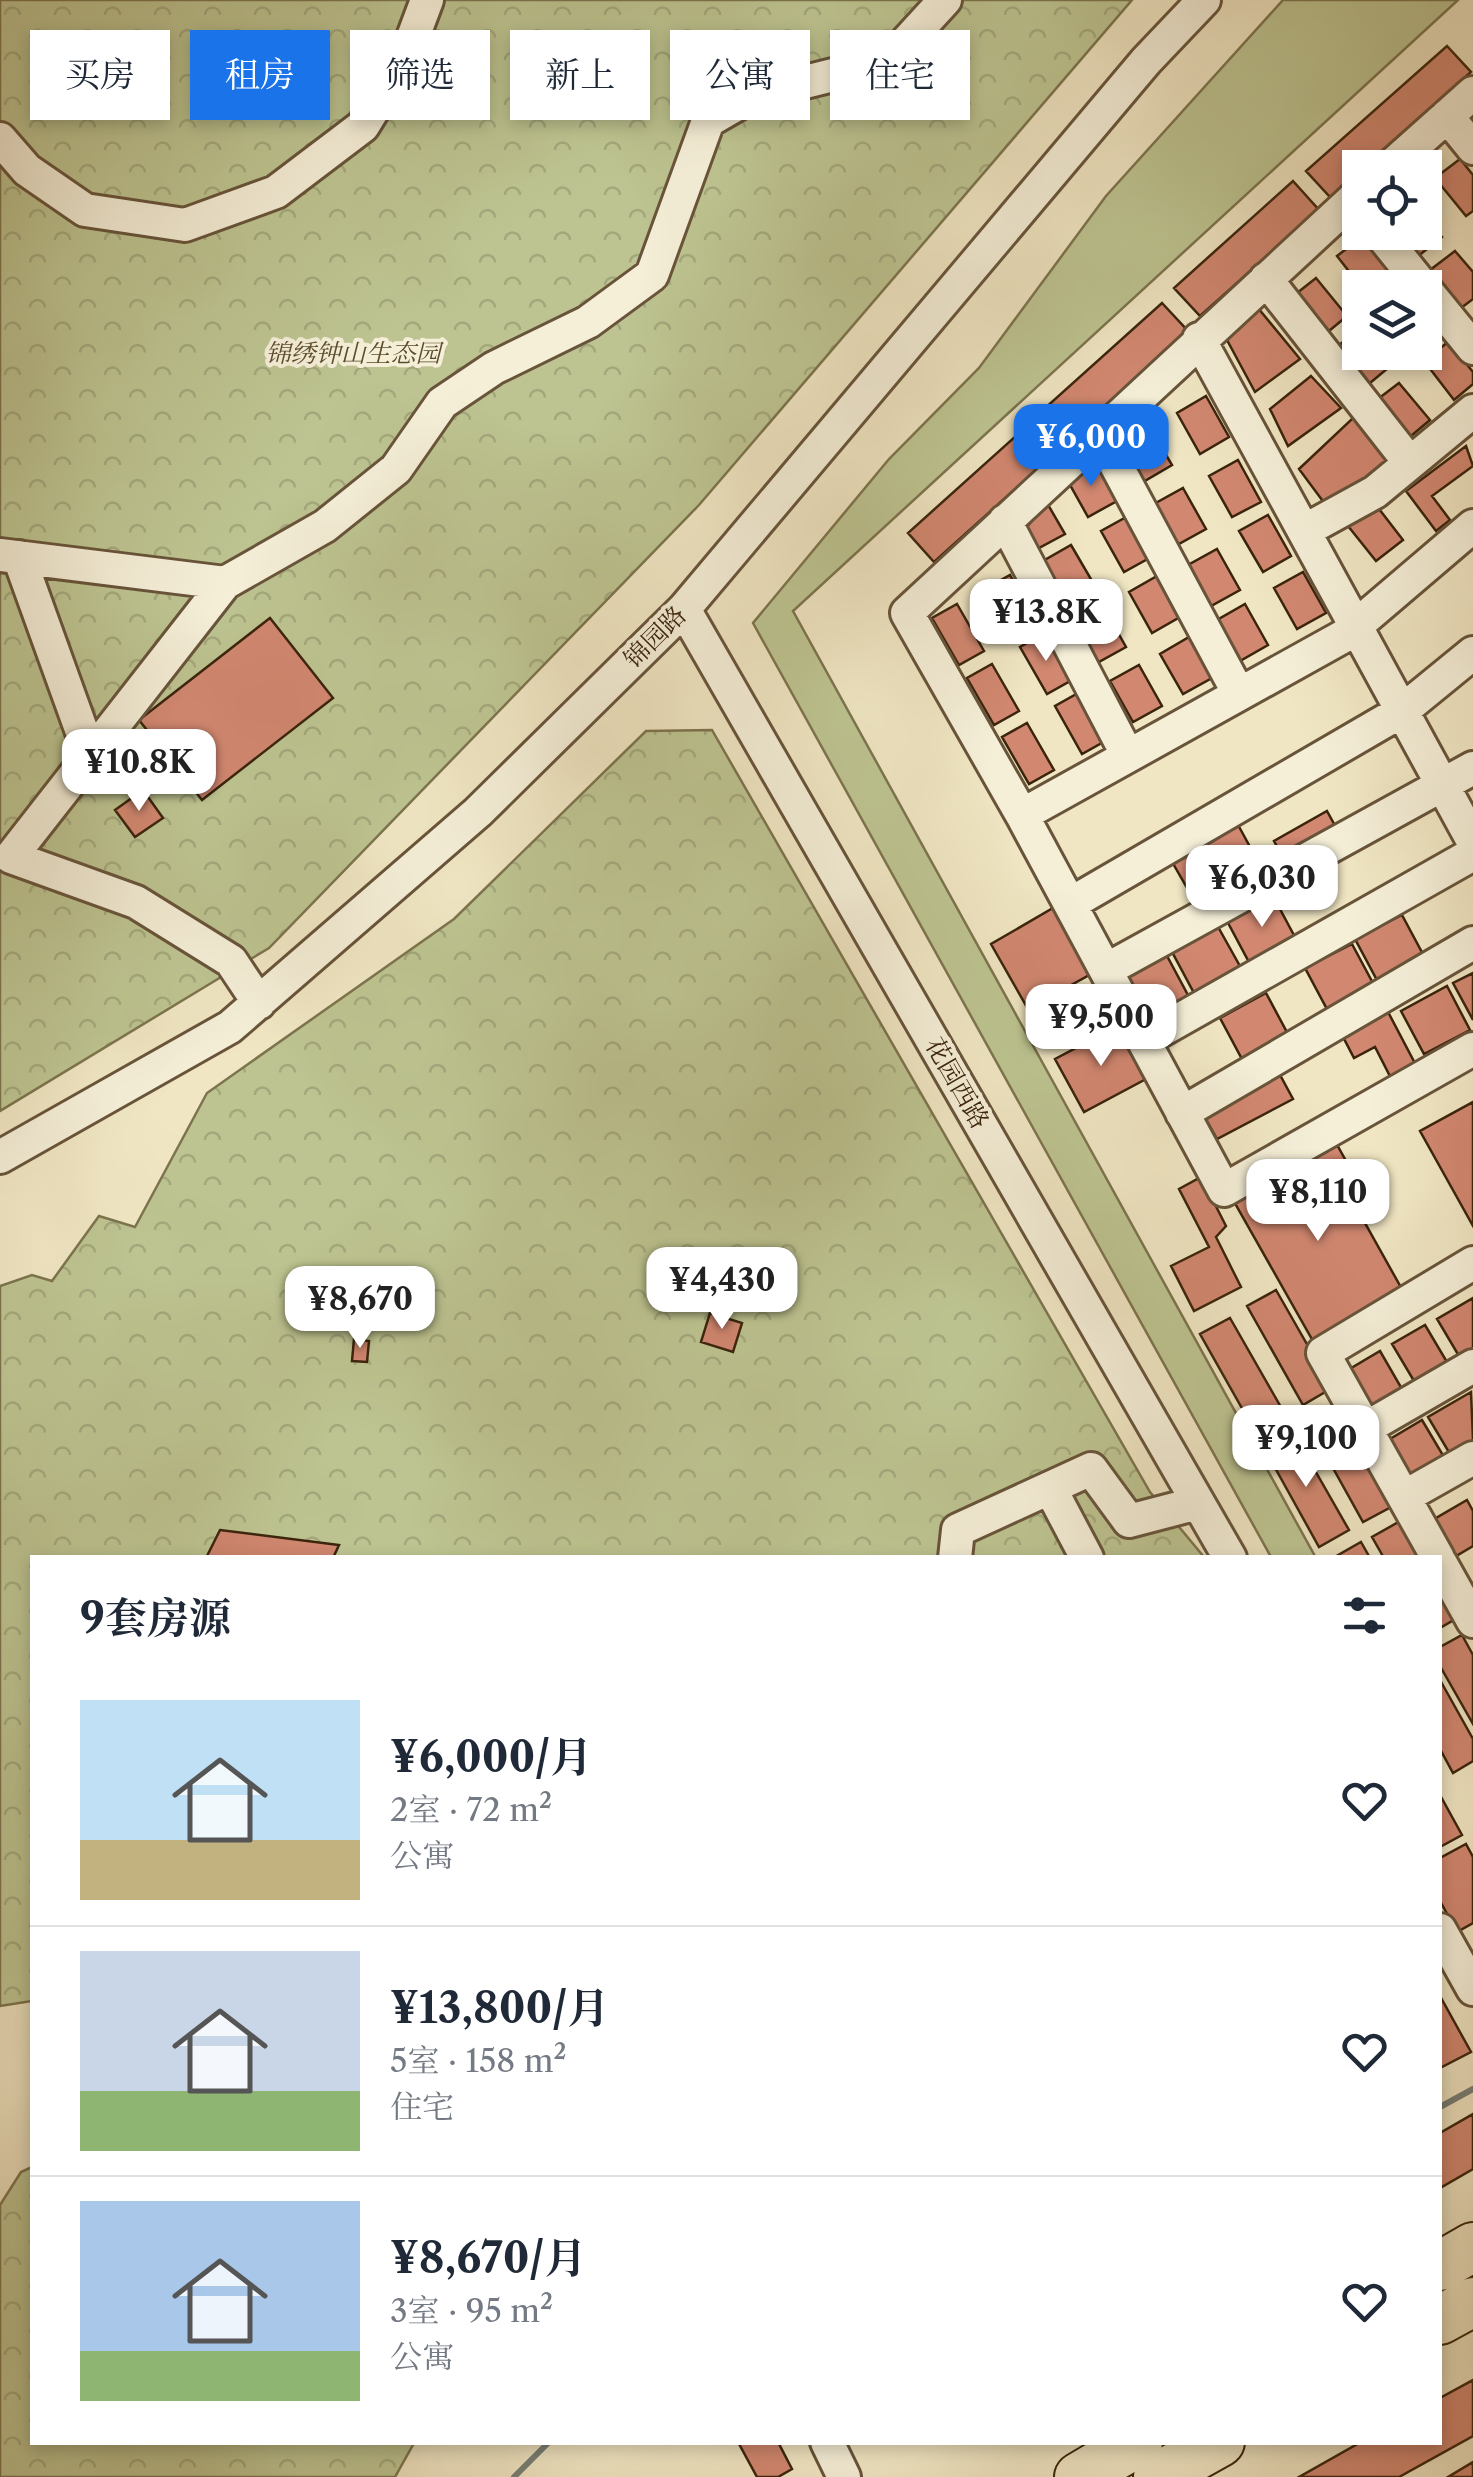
<!DOCTYPE html>
<html lang="zh">
<head>
<meta charset="utf-8">
<style>
	body { margin:0; font-family:"Libre Caslon Text","Noto Serif SC",serif; background:#f2f2f3; color:#1f2937; height:100vh; display:flex; flex-direction:column; font-size:38px; white-space:nowrap }
	* { box-sizing:border-box; margin:0 }
	p { font-size:32px; color:#747a83 }
	.icon { flex:none; width:55px; height:55px; fill:none; stroke:currentColor; stroke-width:2; stroke-linecap:round; stroke-linejoin:round }
	.map { position:relative; flex:1; overflow:hidden }
	.details { position:absolute; left:30px; top:1555px; width:1412px; height:890px; display:flex; flex-direction:column; background:#fff; border-radius:0px; box-shadow:0 5px 15px #0003 }
	.details>* { flex:none }
	.banner { position:absolute; left:30px; top:30px; width:1415px; height:90px; display:flex; gap:20px }
	.controls { position:absolute; left:1342px; top:150px; display:grid; gap:20px }
	.controls a { display:grid; place-items:center; width:100px; height:100px; border-radius:0px; background:#fff; box-shadow:0 5px 15px #0003; font-size:50px }
	.price { position:absolute; translate:-50% -85px; padding:0 22px; border-radius:20px; background:#fff; color:#222; font-size:32px; line-height:65px; filter:drop-shadow(0 2px 5px #0008) }
	.price::after { content:''; position:absolute; left:50%; top:60px; width:30px; height:22px; margin-left:-15px; background:inherit; clip-path:polygon(0 0,100% 0,50% 100%) }
	.price.selected { background:#1a73e8; color:#fff }
	ul { padding:0; list-style:none }
	li { display:flex; align-items:center; gap:30px; height:250px; padding:0 50px }
	li+li { border-top:2px solid #e0e1e3 }
	li span { display:grid; place-items:center; flex:none; width:280px; height:200px; border-radius:0px; color:#555 }
	li>.icon { margin-inline-start:auto }
	span .icon { width:120px; height:120px; fill:#fffc; stroke-width:1 }
	li b { font-size:42px }
	h2 { display:flex; justify-content:space-between; align-items:center; height:120px; padding:0 50px; font-size:42px }
	.chip { padding:0 35px; border-radius:0px; background:#fff; box-shadow:0 5px 15px #0003; font-size:35px; line-height:90px }
	.chip.selected { background:#1a73e8; color:#fff }
	.map>svg:first-child { display:block }
	.green { fill:#bdc491; stroke:#7c744e; stroke-width:2.5 }
	.forest { fill:url(#forest-crowns); stroke:#7c744e; stroke-width:2.5 }
	.lines { fill:none; stroke-linecap:round; stroke-linejoin:round }
	.stream { stroke:#777f77; stroke-width:6 }
	.building { fill:#d18770; stroke:#3a240c; stroke-width:2.5 }
	.minor-casing { stroke:#68543a; stroke-width:38 }
	.highway-casing { stroke:#3a240c; stroke-width:52 }
	.minor { stroke:#f5efd8; stroke-width:32 }
	.highway { stroke:#f0e6c3; stroke-width:48 }
	.labels { text-anchor:middle; dominant-baseline:central; stroke-width:8; stroke-linejoin:round; paint-order:stroke }
	.park-label { font-size:25px; font-style:italic; fill:#5b4c2d; stroke:#f5efd8 }
	.street-label { font-size:25px; fill:#3a240c; stroke:#f5efd8 }
</style>
</head>
<body>
<div class="map">
<svg width="1473" height="2477" viewBox="0 0 1473 2477">
	<defs>
		<pattern id="forest-crowns" width="20" height="18" patternUnits="userSpaceOnUse" patternTransform="scale(2.5)"><rect width="20" height="18" fill="#bdc491"/><path d="M2 6a3 3 0 1 1 6 0M12 15a3 3 0 1 1 6 0" fill="none" stroke="#a3a87c"/></pattern>
	</defs>
	<rect width="100%" height="100%" fill="#f0e6c3"/>
	<filter id="stains"><feTurbulence type="fractalNoise" baseFrequency=".002" numOctaves="4"/><feColorMatrix values="0 0 0 0 .2 0 0 0 0 .09 0 0 0 0 .02 0 0 0 .5 -.17"/></filter>
	<radialGradient id="worn" r=".72"><stop offset=".6" stop-color="#630" stop-opacity="0"/><stop offset="1" stop-color="#630" stop-opacity=".3"/></radialGradient>
	<!-- green -->
	<path class="green" d="M1283 0H1458L793 611 1316 1558 1271 1557 753 623 889 459 979 368 1106 196Z"/>
	<!-- forest -->
	<path class="forest" d="M0 0H1132L699 505 269 948 0 1111Z
		M712 730 1150 1492 1204 1557 32 1558V2001L0 2006V1286L32 1275 52 1281 99 1216 135 1227 207 1093 454 919 646 731Z
		M32 2167V2442L414 2443 395 2477H0V2205L21 2172Z"/>
	<g class="lines">
		<!-- stream -->
		<path class="stream" d="M1440 2107 1473 2089
			M514 2477 549 2442"/>
	</g>
	<!-- building -->
	<path class="building" d="M1447 46 1471 72 1330 197 1306 171Z
		M1460 159 1473 175V211L1466 216 1435 178Z
		M1293 181 1319 210 1200 316 1174 288Z
		M1425 216 1442 237 1417 257 1398 232H1425Z
		M1362 237 1393 274 1376 288H1362L1337 256Z
		M1455 251 1473 272V299L1461 308 1430 270Z
		M1316 278 1347 316 1323 336 1292 297Z
		M1162 303 1188 331 1070 438 1044 409Z
		M1258 308 1300 359 1255 392 1227 340Z
		M1358 330 1360 352H1376L1388 368 1364 388 1333 350Z
		M1448 342 1473 372V384L1454 400 1424 361Z
		M1311 376 1341 408 1288 446 1270 409Z
		M1399 383 1430 420 1405 441 1374 402Z
		M1206 396 1229 437 1200 454 1177 413Z
		M1353 418 1390 463 1328 508 1299 469Z
		M1148 424 1172 465 1143 482 1120 441Z
		M1026 427 1052 456 934 562 908 533Z
		M1466 446 1473 466 1432 496 1450 520 1436 531 1406 491Z
		M1094 460 1117 501 1088 517 1065 476Z
		M1238 460 1261 502 1232 517 1209 476Z
		M1183 488 1206 529 1177 545 1154 504Z
		M1047 503 1065 534 1037 549 1025 529Z
		M1376 505 1403 540 1376 561 1348 526Z
		M1130 515 1153 556 1124 572 1101 531Z
		M1268 515 1291 556 1263 572 1239 531Z
		M1071 545 1095 586 1066 602 1043 561Z
		M1217 549 1240 590 1211 606 1188 565Z
		M1303 572 1326 613 1297 629 1274 588Z
		M1010 575 1037 623 1011 637 985 589Z
		M1157 576 1180 617 1152 633 1129 592Z
		M957 604 984 651 959 665 932 618Z
		M1245 604 1268 645 1240 661 1217 620Z
		M1103 606 1126 647 1097 663 1074 622Z
		M270 618 333 698 202 800 139 720Z
		M1045 633 1072 680 1047 694 1020 647Z
		M1189 637 1212 678 1183 694 1160 654Z
		M992 664 1019 711 994 725 967 678Z
		M1139 665 1162 706 1133 722 1110 681Z
		M1080 692 1107 740 1082 754 1055 706Z
		M1027 723 1054 770 1029 784 1002 737Z
		M143 790 163 818 135 837 115 810Z
		M1327 811 1339 833 1286 863 1274 841Z
		M1237 823 1255 856 1190 893 1171 860Z
		M1273 896 1296 939 1250 964 1227 921Z
		M1053 908 1091 974 1028 1009 991 944Z
		M1402 915 1425 958 1378 982 1355 939Z
		M1217 925 1241 968 1194 993 1171 950Z
		M1352 944 1375 987 1328 1011 1305 968Z
		M1166 954 1189 997 1142 1022 1119 979Z
		M1473 973V1020L1453 983Z
		M1447 986 1470 1030 1424 1054 1401 1011Z
		M1266 993 1289 1036 1243 1061 1220 1018Z
		M1387 1010 1419 1071 1394 1084 1375 1047 1354 1058 1341 1033Z
		M1118 1026 1146 1079 1084 1112 1055 1059Z
		M1279 1073 1293 1099 1217 1139 1203 1114Z
		M1473 1102V1226L1420 1131Z
		M1335 1141 1346 1161 1279 1198 1280 1204 1337 1173 1403 1291 1313 1341 1232 1198Z
		M1201 1177 1226 1226 1216 1237 1241 1287 1194 1311 1171 1266 1209 1247 1179 1189Z
		M1276 1290 1332 1388 1303 1405 1247 1306Z
		M1473 1298V1348L1459 1356 1437 1319Z
		M710 1313 742 1323 733 1352 701 1342Z
		M1230 1318 1286 1416 1256 1433 1200 1334Z
		M1425 1325 1447 1362 1414 1381 1392 1344Z
		M354 1339 369 1341 367 1362 352 1361Z
		M1380 1351 1402 1389 1370 1407 1348 1370Z
		M1471 1392 1473 1440 1450 1454 1428 1417Z
		M1337 1407 1393 1506 1363 1522 1308 1423Z
		M1422 1420 1444 1457 1402 1482 1380 1445Z
		M1293 1432 1349 1530 1319 1547 1264 1448Z
		M1467 1500 1473 1511V1546L1446 1562 1424 1525Z
		M1402 1520 1423 1558H1384L1372 1537Z
		M220 1530 339 1545 333 1558H206Z
		M1361 1542 1370 1558H1333Z
		M1440 1588 1457 1618 1440 1628Z
		M1462 1635 1473 1655V1724L1440 1666V1647Z
		M1440 1680 1473 1739V1761L1453 1773 1440 1749Z
		M1440 1795 1462 1835 1440 1847Z
		M1466 1844 1473 1857V1923L1457 1932 1440 1901V1858Z
		M1440 1996 1471 2052 1440 2068Z
		M1473 2114V2169L1440 2188V2133Z
		M1473 2380V2436L1399 2477H1299L1361 2442H1440V2398Z
		M738 2442H778L792 2469 778 2477H757Z
		M1473 2462V2477H1448Z"/>
	<g class="lines">
		<!-- minor casing -->
		<g class="minor-casing">
			<path id="minor" d="M1447 116 1473 148
				M0 139 27 170 85 210 185 225 276 192 363 126 406 56 427 0
				M1389 168 1473 93
				M1360 193 907 613 1022 815 1224 1190 1473 1049
				M1379 232 1424 288
				M1266 279 1410 463
				M1425 289 1473 348
				M1199 339 1473 841
				M1099 433 1239 694
				M1005 521 1128 756
				M1304 531 1375 492 1473 411
				M0 555 225 583 11 857 136 902 231 961 259 1003
				M19 557 90 754
				M225 583 325 526 396 469 442 403 494 368 588 322 652 275 708 121 753 95 889 61 945 0
				M684 609 1230 1558
				M1022 815 1344 636 1473 526
				M1070 904 1402 711 1473 653
				M1106 970 1473 768
				M1144 1040 1473 854
				M1182 1113 1473 943
				M0 1157 230 1027 478 812 684 609 1146 61 1204 0
				M1366 1428 1473 1366
				M1050 1488 1087 1558
				M1404 1497 1473 1458
				M955 1558 958 1530 1091 1469 1129 1521 1198 1503
				M1438 1558 1323 1353 1473 1263
				M1440 1562 1473 1621
				M1440 1930 1473 1989
				M827 2442 844 2477"/>
		</g>
		<!-- highway casing -->
		<g class="highway-casing">
			<path id="highway" d="M1440 2266 1473 2247
				M1440 2320 1473 2302
				M1079 2477 1138 2442
				M1158 2477 1220 2442"/>
		</g>
		<!-- minor -->
		<use href="#minor" class="minor"/>
		<!-- highway -->
		<use href="#highway" class="highway"/>
	</g>
	<g class="labels">
		<!-- park labels -->
		<g class="park-label">
			<text x="353" y="353">锦绣钟山生态园</text>
		</g>
		<!-- street labels -->
		<g class="street-label">
			<text transform="translate(655 637) rotate(-45)">锦园路</text>
			<text transform="translate(957 1083) rotate(60)">花园西路</text>
		</g>
	</g>
	<rect width="100%" height="100%" filter="url(#stains)"/>
	<rect width="100%" height="100%" fill="url(#worn)"/>
</svg>
<div class="controls">
<a><svg class="icon" aria-label="locate" viewBox="0 0 24 24"><circle cx="12" cy="12" r="6"/><path d="M12 2v4M12 18v4M2 12h4M18 12h4"/></svg></a>
<a><svg class="icon" aria-label="layers" viewBox="0 0 24 24"><path d="M12 4l9 5-9 5-9-5zM3 14l9 5 9-5"/></svg></a>
</div>
<b class="price selected" style="left:1091px;top:489px">¥6,000</b>
<b class="price" style="left:1046px;top:664px">¥13.8K</b>
<b class="price" style="left:139px;top:814px">¥10.8K</b>
<b class="price" style="left:1262px;top:930px">¥6,030</b>
<b class="price" style="left:1101px;top:1069px">¥9,500</b>
<b class="price" style="left:1318px;top:1244px">¥8,110</b>
<b class="price" style="left:722px;top:1332px">¥4,430</b>
<b class="price" style="left:360px;top:1351px">¥8,670</b>
<b class="price" style="left:1306px;top:1490px">¥9,100</b>
<div class="banner">
<a class="chip">买房</a>
<a class="chip selected">租房</a>
<a class="chip">筛选</a>
<a class="chip">新上</a>
<a class="chip">公寓</a>
<a class="chip">住宅</a>
</div>
<section class="details">
<h2>9套房源<svg class="icon" aria-label="filters" viewBox="0 0 24 24"><path d="M4 7h16M4 17h16"/><circle cx="9" cy="7" r="2"/><circle cx="15" cy="17" r="2"/></svg></h2>
<ul>
<li><span style="background:linear-gradient(#bfe0f5 70%,#c2b280 0)"><svg class="icon" aria-label="home" viewBox="0 0 24 24"><path d="M3 11l9-7 9 7M6 9v11h12V9"/></svg></span><div><b>¥6,000/月</b><p>2室 · 72 m²</p><p>公寓</p></div><svg class="icon" aria-label="heart" viewBox="0 0 24 24"><path d="M12 20l-8-8c-3-5 5-10 8-4 3-6 11-1 8 4z"/></svg></li>
<li><span style="background:linear-gradient(#c9d6e8 70%,#8fb573 0)"><svg class="icon" aria-label="home" viewBox="0 0 24 24"><path d="M3 11l9-7 9 7M6 9v11h12V9"/></svg></span><div><b>¥13,800/月</b><p>5室 · 158 m²</p><p>住宅</p></div><svg class="icon" aria-label="heart" viewBox="0 0 24 24"><path d="M12 20l-8-8c-3-5 5-10 8-4 3-6 11-1 8 4z"/></svg></li>
<li><span style="background:linear-gradient(#a9c7e8 75%,#8fb573 0)"><svg class="icon" aria-label="home" viewBox="0 0 24 24"><path d="M3 11l9-7 9 7M6 9v11h12V9"/></svg></span><div><b>¥8,670/月</b><p>3室 · 95 m²</p><p>公寓</p></div><svg class="icon" aria-label="heart" viewBox="0 0 24 24"><path d="M12 20l-8-8c-3-5 5-10 8-4 3-6 11-1 8 4z"/></svg></li>
</ul>
</section>
</div>
</body>
</html>
